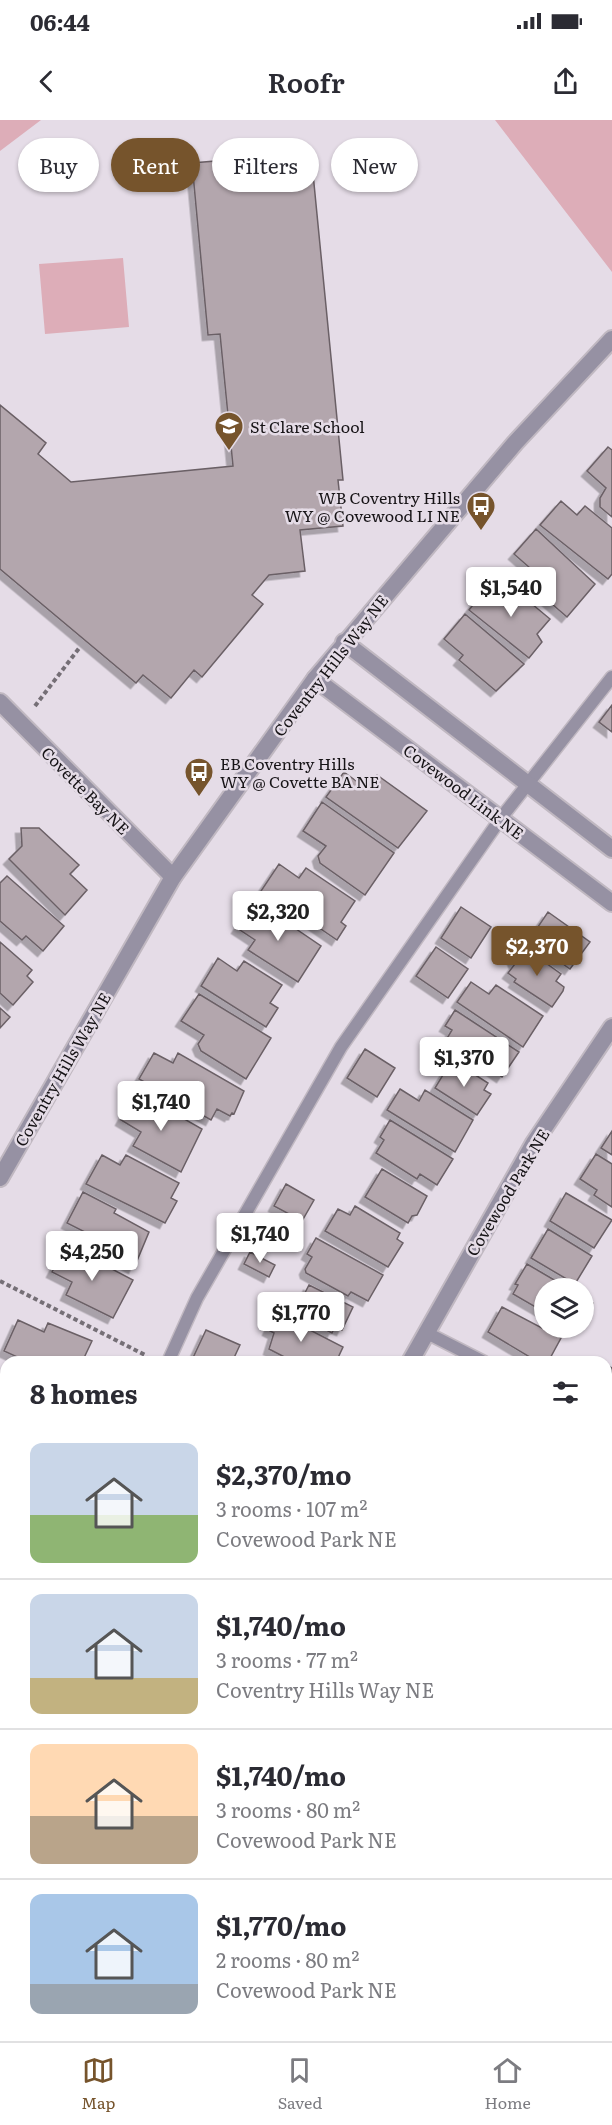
<!DOCTYPE html>
<html lang="en">
<head>
<meta charset="utf-8">
<style>
	body { margin:0; font-family:Literata,serif; background:#f2f2f3; color:#2b2b33; height:100vh; display:flex; flex-direction:column; font-size:22px; white-space:nowrap }
	* { box-sizing:border-box; margin:0 }
	p { font-size:20px; color:#7c7c81 }
	.icon { flex:none; width:33px; height:33px; fill:none; stroke:currentColor; stroke-width:2; stroke-linecap:round; stroke-linejoin:round }
	.map { position:relative; flex:1; overflow:hidden }
	.drawer { position:absolute; left:0px; top:1236px; width:612px; height:686px; display:flex; flex-direction:column; background:#fff; border-radius:18px 18px 0 0; box-shadow:0 2px 4px #0004 }
	.drawer>* { flex:none }
	.top-card { position:absolute; left:18px; top:18px; width:576px; height:54px; display:flex; gap:12px }
	.controls { position:absolute; left:534px; top:1158px; display:grid; gap:12px }
	.controls a { display:grid; place-items:center; width:60px; height:60px; border-radius:50%; background:#fff; box-shadow:0 2px 4px #0004; font-size:30px }
	.price { position:absolute; translate:-50% -51px; padding:0 14px; border-radius:6px; background:#fff; color:#222; font-size:20px; line-height:39px; filter:drop-shadow(0 2px 3px #0008) }
	.price::after { content:''; position:absolute; left:50%; top:36px; width:18px; height:14px; margin-left:-9px; background:inherit; clip-path:polygon(0 0,100% 0,50% 100%) }
	.price.current { background:#76542c; color:#fff }
	ul { padding:0; list-style:none }
	li { display:flex; align-items:center; gap:18px; height:150px; padding:0 30px }
	li+li { border-top:2px solid #e1e1e2 }
	li span { display:grid; place-items:center; flex:none; width:168px; height:120px; border-radius:12px; color:#555 }
	li>.icon { margin-inline-start:auto }
	span .icon { width:72px; height:72px; fill:#fffc; stroke-width:1 }
	li b { font-size:26px }
	h2 { display:flex; justify-content:space-between; align-items:center; height:72px; padding:0 30px; font-size:26px }
	.tag { padding:0 21px; border-radius:27px; background:#fff; box-shadow:0 2px 4px #0004; font-size:21px; line-height:54px }
	.tag.current { background:#76542c; color:#fff }
	.status { display:flex; justify-content:space-between; align-items:center; height:42px; padding:0 30px; background:#fff; direction:ltr }
	.status svg { height:16px; fill:currentColor }
	header { display:flex; justify-content:space-between; align-items:center; height:78px; padding:0 30px; background:#fff; font-size:27px; font-weight:600 }
	.tab-bar { display:flex; justify-content:space-around; align-items:center; height:84px; border-top:2px solid #e1e1e2; background:#fff; font-size:16px; color:#7c7c81 }
	.tab-bar a { display:grid; justify-items:center; gap:3px }
	.tab-bar .current { color:#76542c }
	.map>svg:first-child { display:block }
	.green { fill:#ddadb8 }
	.building { fill:#b3a6ad; stroke:#6b6066; stroke-width:1.5; filter:url(#shadow) }
	.lines { fill:none; stroke-linecap:round; stroke-linejoin:round }
	.service-casing { stroke:#c0b8c1; stroke-width:15 }
	.minor-casing { stroke:#c0b8c1; stroke-width:20 }
	.tertiary-casing { stroke:#c0b8c1; stroke-width:20 }
	.path { stroke:#756f76; stroke-width:4; stroke-dasharray:4.5 3; stroke-linecap:butt }
	.service { stroke:#9691a3; stroke-width:12 }
	.minor { stroke:#9691a3; stroke-width:16 }
	.tertiary { stroke:#9691a3; stroke-width:16 }
	.labels { text-anchor:middle; dominant-baseline:central; stroke-width:5; stroke-linejoin:round; paint-order:stroke }
	.poi-label { font-size:16px; fill:#161316; stroke:#e5dce7; text-anchor:start }
	.street-label { font-size:16px; fill:#161316; stroke:#e5dce7 }
</style>
</head>
<body>
<div class="status"><b>06:44</b><svg viewBox="0 0 49 12"><path d="M0 12V9h3v3zM5 12V6h3v6zM10 12V3h3v9zM15 12V0h3v12zM26 1h20v11H26zM47 4h2v5h-2z"/></svg></div>
<header><svg class="icon" aria-label="back" viewBox="0 0 24 24"><path d="M15 5l-7 7 7 7"/></svg>Roofr<svg class="icon" aria-label="share" viewBox="0 0 24 24"><path d="M12 15V3M7 8l5-5 5 5M5 13v7h14v-7"/></svg></header>
<div class="map">
<svg width="612" height="1921" viewBox="0 0 612 1921">
	<defs>
		<filter id="shadow"><feDropShadow dx="-5.5" dy="5.5" stdDeviation="0" flood-color="#0004"/></filter>
	</defs>
	<rect width="100%" height="100%" fill="#e5dce7"/>
	<!-- green -->
	<path class="green" d="M0 0H41L0 31Z
		M495 0H612V152Z
		M123 138 129 207 45 214 39 144Z"/>
	<!-- building -->
	<path class="building" d="M311 33 343 360H338L343 406 300 410 305 451 269 455 252 475 263 484 202 557 194 550 171 578 143 555 136 563 0 449V285L46 323 38 334 71 362 233 346 220 214 208 215 192 43Z
		M608 327 612 330V397L600 387V378L606 368 587 351Z
		M561 381 577 395 585 386 612 408V454L608 459 540 405Z
		M536 409 595 464 567 497 522 458 530 448 514 434Z
		M490 463 507 478 514 469 550 499 537 514 542 522 529 538 469 490Z
		M465 494 524 544 496 571 459 540 463 535 444 519Z
		M612 585V612L599 602Z
		M344 652 367 669 377 655 427 691 398 728 326 677Z
		M322 682 394 733 365 775 320 743 318 736 326 726 303 711Z
		M21 708H39L79 745 70 754 87 770 65 795 9 739 22 726Z
		M279 744 299 758 306 748 355 781 341 802 346 806 337 820 293 790 290 795 259 774Z
		M7 756 64 806 43 831 26 816 22 820 0 801V763Z
		M255 781 321 826 298 862 248 830 255 820 237 808Z
		M461 787 491 807 471 838 441 818Z
		M548 792 590 822 570 849 529 820Z
		M0 822 32 850 27 856 33 862 13 885 0 873Z
		M436 827 468 849 448 878 416 856Z
		M525 828 561 854 556 861 564 867 563 871 552 887 514 862 516 859 508 853 515 844 513 839Z
		M218 838 237 851 244 841 282 865 270 883 278 888 266 907 201 866Z
		M471 862 489 874 496 865 543 896 523 927 457 882Z
		M199 874 271 918 246 959 201 931 198 924 204 915 181 901Z
		M0 888 10 897 0 908Z
		M455 890 519 932 502 957 485 945 482 950 443 925 452 910 445 906Z
		M365 929 395 948 377 977 347 958Z
		M154 933 173 943 178 933 244 971 234 994 232 993 230 996 217 989 211 1000 139 959Z
		M452 940 488 963 484 970 491 974 477 995 435 968Z
		M400 969 419 981 425 970 473 1000 455 1032 387 990Z
		M137 972 202 1009 181 1052 133 1026 141 1012 121 1000Z
		M390 1000 453 1039 437 1065 420 1054 417 1059 376 1033 384 1020 380 1017Z
		M612 1011V1035L601 1028Z
		M596 1034 612 1044V1087L594 1075 597 1070 580 1059Z
		M102 1035 120 1045 126 1035 179 1063 171 1078 177 1081 165 1103 86 1064Z
		M382 1049 427 1076 417 1095 412 1096 408 1103 365 1077Z
		M286 1064 314 1080 302 1101 274 1086Z
		M83 1072 116 1089 114 1093 149 1112 134 1148 83 1121 87 1113 67 1103Z
		M566 1073 612 1100 594 1128 550 1101Z
		M355 1086 400 1113 397 1119 403 1123 388 1147 325 1111 338 1089 350 1095Z
		M548 1109 592 1136 575 1164 531 1138Z
		M316 1118 383 1155 368 1181 351 1172 348 1176 306 1153 305 1149 312 1137 307 1134Z
		M66 1125 133 1160 113 1198 66 1175 72 1162 52 1152Z
		M250 1132 275 1145 269 1157 244 1144Z
		M527 1144 568 1168H544V1192L513 1174 518 1165 515 1164Z
		M309 1165 353 1187 342 1210 335 1207 332 1213 294 1194Z
		M584 1177 593 1183 584 1198Z
		M502 1187 561 1218 548 1242H538L488 1212Z
		M277 1193 343 1227 336 1242H294L269 1229 274 1213 268 1210Z
		M18 1200 44 1212 48 1203 92 1221 82 1242H28L4 1231Z
		M206 1210 240 1225 232 1242H191Z
		M606 1245 612 1248V1290L606 1287Z
		M0 1256 6 1258V1294L0 1292Z
		M0 1302 6 1305V1353L0 1350Z
		M0 1362 6 1364V1406L0 1404Z
		M606 1395 612 1401V1423L606 1435Z
		M0 1419 6 1421V1467L0 1465Z
		M612 1441V1483L606 1480V1452Z
		M612 1641V1702L607 1711 606 1642 610 1645Z
		M0 1811 6 1813V1825L0 1846Z
		M612 1893V1921H591L595 1916H606V1901Z
		M15 1916H64L69 1917 68 1921H13Z
		M204 1916H245L242 1921H202Z
		M259 1916H275L278 1917 276 1921H256Z
		M494 1916H533L529 1921H502Z
		M541 1916H586L582 1921H537Z"/>
	<g class="lines">
		<!-- service casing -->
		<g class="service-casing">
			<path id="service" d="M425 1212 484 1242
				M168 1242 197 1178 341 927 501 698 612 557
				M606 1305 612 1308
				M0 1656 6 1638
				M606 1821 612 1825"/>
		</g>
		<!-- minor casing -->
		<g class="minor-casing">
			<path id="minor" d="M344 522 612 729
				M315 559 612 783
				M0 582 173 757
				M410 1242 534 1023 612 907
				M606 1553 612 1556
				M0 1757 6 1759
				M369 1916 378 1921
				M134 1921 136 1916"/>
		</g>
		<!-- tertiary casing -->
		<g class="tertiary-casing">
			<path id="tertiary" d="M0 1058 173 757 315 559 515 323 612 219"/>
		</g>
		<!-- path -->
		<path class="path" d="M35 586 80 527
			M0 1161 147 1236"/>
		<!-- service -->
		<use href="#service" class="service"/>
		<!-- minor -->
		<use href="#minor" class="minor"/>
		<!-- tertiary -->
		<use href="#tertiary" class="tertiary"/>
	</g>
	<!-- icons -->
	<defs>
		<g id="school-pin" transform="scale(1.5)"><path d="M0 17L-7.5 6A9.5 9.5 0 1 1 7.5 6Z" fill="#76542c" stroke="#e5dce7"/><path d="M0-5L7-2L0 1L-7-2ZM-4 1L0 2.5L4 1V4Q0 6-4 4Z" fill="#fff"/></g>
		<g id="bus-pin" transform="scale(1.5)"><path d="M0 17L-7.5 6A9.5 9.5 0 1 1 7.5 6Z" fill="#76542c" stroke="#e5dce7"/><path d="M-5-6H5V4H4V6H2V4H-2V6H-4V4H-5ZM-3.5-4V0h7V-4ZM-3.5 1.2v1.5H-2V1.2ZM2 1.2v1.5H3.5V1.2Z" fill="#fff"/></g>
	</defs>
	<g fill-rule="evenodd">
		<use href="#school-pin" x="229" y="306"/>
		<use href="#bus-pin" x="481" y="386"/>
		<use href="#bus-pin" x="199" y="652"/>
	</g>
	<g class="labels">
		<!-- poi labels -->
		<g class="poi-label">
			<text x="250" y="306">St Clare School</text>
			<text x="460" y="377" text-anchor="end">WB Coventry Hills<tspan x="460" dy="18">WY @ Covewood LI NE</tspan></text>
			<text x="220" y="643">EB Coventry Hills<tspan x="220" dy="18">WY @ Covette BA NE</tspan></text>
		</g>
		<!-- street labels -->
		<g class="street-label">
			<text transform="translate(330 545) rotate(-52)">Coventry Hills Way NE</text>
			<text transform="translate(86 670) rotate(45)">Covette Bay NE</text>
			<text transform="translate(464 671) rotate(37)">Covewood Link NE</text>
			<text transform="translate(62 949) rotate(-60)">Coventry Hills Way NE</text>
			<text transform="translate(507 1072) rotate(-59)">Covewood Park NE</text>
		</g>
	</g>
</svg>
<div class="controls">
<a><svg class="icon" aria-label="layers" viewBox="0 0 24 24"><path d="M12 4l9 5-9 5-9-5zM3 14l9 5 9-5"/></svg></a>
</div>
<b class="price" style="left:511px;top:498px">$1,540</b>
<b class="price" style="left:278px;top:822px">$2,320</b>
<b class="price current" style="left:537px;top:857px">$2,370</b>
<b class="price" style="left:464px;top:968px">$1,370</b>
<b class="price" style="left:161px;top:1012px">$1,740</b>
<b class="price" style="left:260px;top:1144px">$1,740</b>
<b class="price" style="left:92px;top:1162px">$4,250</b>
<b class="price" style="left:301px;top:1223px">$1,770</b>
<div class="top-card">
<a class="tag">Buy</a>
<a class="tag current">Rent</a>
<a class="tag">Filters</a>
<a class="tag">New</a>
</div>
<section class="drawer">
<h2>8 homes<svg class="icon" aria-label="filters" viewBox="0 0 24 24"><path d="M4 7h16M4 17h16"/><circle cx="9" cy="7" r="2"/><circle cx="15" cy="17" r="2"/></svg></h2>
<ul>
<li><span style="background:linear-gradient(#c9d6e8 60%,#8fb573 0)"><svg class="icon" aria-label="home" viewBox="0 0 24 24"><path d="M3 11l9-7 9 7M6 9v11h12V9"/></svg></span><div><b>$2,370/mo</b><p>3 rooms · 107 m²</p><p>Covewood Park NE</p></div></li>
<li><span style="background:linear-gradient(#c9d6e8 70%,#c2b280 0)"><svg class="icon" aria-label="home" viewBox="0 0 24 24"><path d="M3 11l9-7 9 7M6 9v11h12V9"/></svg></span><div><b>$1,740/mo</b><p>3 rooms · 77 m²</p><p>Coventry Hills Way NE</p></div></li>
<li><span style="background:linear-gradient(#ffd9b3 60%,#b9a48a 0)"><svg class="icon" aria-label="home" viewBox="0 0 24 24"><path d="M3 11l9-7 9 7M6 9v11h12V9"/></svg></span><div><b>$1,740/mo</b><p>3 rooms · 80 m²</p><p>Covewood Park NE</p></div></li>
<li><span style="background:linear-gradient(#a9c7e8 75%,#9aa5b1 0)"><svg class="icon" aria-label="home" viewBox="0 0 24 24"><path d="M3 11l9-7 9 7M6 9v11h12V9"/></svg></span><div><b>$1,770/mo</b><p>2 rooms · 80 m²</p><p>Covewood Park NE</p></div></li>
</ul>
</section>
</div>
<nav class="tab-bar">
<a class="current"><svg class="icon" aria-label="map" viewBox="0 0 24 24"><path d="M3 6l6-2 6 2 6-2v14l-6 2-6-2-6 2zM9 4v14M15 6v14"/></svg>Map</a>
<a><svg class="icon" aria-label="saved" viewBox="0 0 24 24"><path d="M7 4h10v16l-5-4-5 4z"/></svg>Saved</a>
<a><svg class="icon" aria-label="home" viewBox="0 0 24 24"><path d="M3 11l9-7 9 7M6 9v11h12V9"/></svg>Home</a>
</nav>
</body>
</html>
